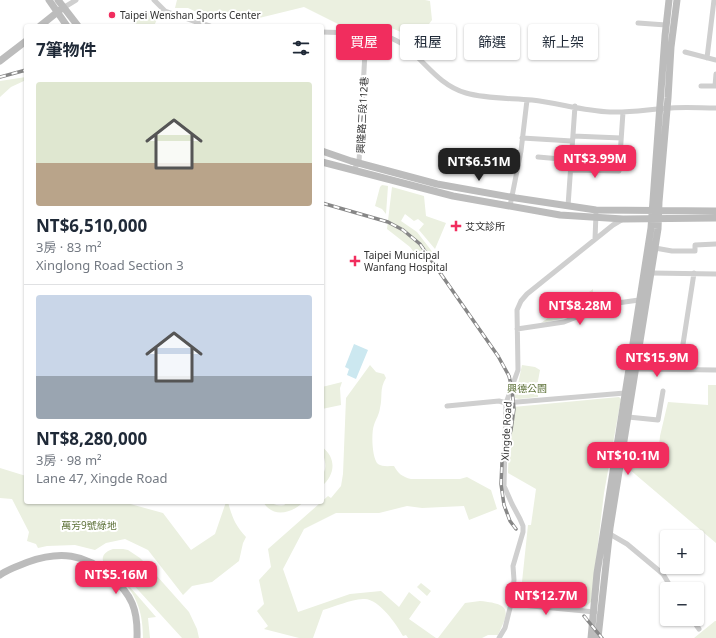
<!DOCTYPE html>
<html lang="zh-TW">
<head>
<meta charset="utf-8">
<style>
	body { margin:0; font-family:"Noto Sans","Noto Sans TC",sans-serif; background:#f6f6f7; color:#1f2937; height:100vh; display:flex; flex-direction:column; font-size:15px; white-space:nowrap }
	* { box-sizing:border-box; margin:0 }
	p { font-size:13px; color:#747a83 }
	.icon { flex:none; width:22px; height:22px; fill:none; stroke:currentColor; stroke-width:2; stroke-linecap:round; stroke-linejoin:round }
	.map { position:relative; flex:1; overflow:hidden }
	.panel { position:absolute; left:24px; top:24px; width:300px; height:480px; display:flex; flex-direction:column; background:#fff; border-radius:4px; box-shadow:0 1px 3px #0004 }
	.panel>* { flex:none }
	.hud { position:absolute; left:336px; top:24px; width:320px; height:36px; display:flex; gap:8px }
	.buttons { position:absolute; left:660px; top:530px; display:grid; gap:8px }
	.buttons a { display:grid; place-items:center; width:44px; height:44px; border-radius:4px; background:#fff; box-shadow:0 1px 3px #0004; font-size:20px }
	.price { position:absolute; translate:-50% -34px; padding:0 9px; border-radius:8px; background:#f12d5e; color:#fff; font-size:13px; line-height:26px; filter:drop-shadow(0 1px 2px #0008) }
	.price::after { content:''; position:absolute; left:50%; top:24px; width:12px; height:9px; margin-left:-6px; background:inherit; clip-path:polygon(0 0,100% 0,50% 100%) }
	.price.selected { background:#222; color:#fff }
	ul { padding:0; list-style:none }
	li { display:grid; align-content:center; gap:8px; height:212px; padding:0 12px }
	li+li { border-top:1px solid #e0e1e3 }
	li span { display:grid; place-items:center; height:124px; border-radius:4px; color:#555 }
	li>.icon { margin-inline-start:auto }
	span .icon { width:72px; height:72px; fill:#fffc; stroke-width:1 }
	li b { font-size:17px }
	h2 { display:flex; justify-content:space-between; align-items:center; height:48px; padding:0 12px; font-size:17px }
	.pill { padding:0 14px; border-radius:4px; background:#fff; box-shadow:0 1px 3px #0004; font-size:14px; line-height:36px }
	.pill.selected { background:#f12d5e; color:#fff }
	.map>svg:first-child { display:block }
	.green { fill:#ebf0e0 }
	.water { fill:#cce8f0 }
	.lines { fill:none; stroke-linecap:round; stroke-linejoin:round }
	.street { stroke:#cfcfcf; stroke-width:5 }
	.secondary { stroke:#bcbcbc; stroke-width:7 }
	.rail-casing { stroke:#878787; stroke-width:3.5 }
	.rail { stroke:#fff; stroke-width:2; stroke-dasharray:6; stroke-linecap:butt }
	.poi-dot { fill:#f12d5e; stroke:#fff; stroke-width:1.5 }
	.labels { text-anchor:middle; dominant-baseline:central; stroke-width:4; stroke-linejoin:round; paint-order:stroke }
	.poi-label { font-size:10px; fill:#323232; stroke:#fff; text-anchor:start }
	.street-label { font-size:10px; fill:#323232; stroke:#fff }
	.park-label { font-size:10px; fill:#5f733b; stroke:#fff }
</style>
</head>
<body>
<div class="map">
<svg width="716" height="638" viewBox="0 0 716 638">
	<rect width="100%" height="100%" fill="#fff"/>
	<!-- green -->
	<path class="green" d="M177 0H425L430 1 432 20 429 24 410 36 387 26 340 25 304 7 251 20 241 12 209 18 188 8H175Z
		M150 11 152 13 159 15 154 26H131L141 13Z
		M26 77V80L11 87 0 97V81Z
		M382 185 388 186 386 214 382 209 375 206 380 187Z
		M392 187 424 196 426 216 446 223 435 249 419 230 424 224 418 219 414 221 405 214 401 221 417 232 434 254 425 262 420 260 410 247 387 229Z
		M593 289V306L561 319 541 323 556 312 573 304Z
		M370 365 376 372 384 374 386 378C379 389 383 396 380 408 379 415 376 419 374 425 371 433 372 459 378 464 382 467 389 466 394 466 398 473 402 477 411 479H460L467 477 491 490 497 509 469 520 464 506 422 508 407 506 379 513H336L304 529 283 569 298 612 350 594 381 591 399 607 409 592 421 602 409 619 436 638H408L406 635 403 636C397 625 378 597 363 599 350 600 336 606 323 610L313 638H299L264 629 268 626 257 611 264 604 259 580 271 567 268 549 328 496 331 498 341 486 343 474 346 398Z
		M522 365 535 367 540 370 538 381V397L519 399 515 398 514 390 518 384Z
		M342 382 340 388 341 405 322 409V387Z
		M708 385H716V543L629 469 628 455H658L660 436 668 402 708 405Z
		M619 397 621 399 604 493 591 602 586 606 520 601 528 525H531L536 489 508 473 510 409 513 407Z
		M322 447C337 458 335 475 322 486V471L324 472C328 463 322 456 322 447Z
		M0 468 26 476V502H123L163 513 191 550 215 534 226 502H228C232 517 235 525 246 537L243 543 239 561 212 582 192 586 183 595 148 550 125 539 106 543 95 550 75 545 47 546 38 548 36 544 27 541 29 532 12 499 0 498Z
		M263 502C271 502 277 507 285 505L283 502H304C291 513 274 519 263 502Z
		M113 549H123L128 550 140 558 148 566 189 612 197 629 199 638H182L119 569 115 572C112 570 107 567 104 564 100 556 106 551 113 549Z
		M123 579 156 617 148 618 150 638H143C143 615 138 597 122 580Z
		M421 583 431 591 427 596 417 587Z
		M480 601C511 604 510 610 498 635H488L482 638H438L465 603Z
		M715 621H716V638H694Z"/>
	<!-- water -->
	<path class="water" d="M354 344 368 350 356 379 347 375 349 369 345 367Z"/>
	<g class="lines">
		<!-- street -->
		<path class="street" d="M154 0 165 11 196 22 210 26
			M63 8 76 0
			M638 23 666 25
			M322 32C342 33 373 31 391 38 420 50 432 83 466 93 487 99 510 98 532 100 558 103 584 111 610 112 631 113 650 109 671 108 686 107 701 108 716 108
			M685 52 716 60
			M707 58 714 0
			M701 86H716
			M715 86 716 74
			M573 136 621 138
			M522 138 572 141
			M538 157 572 160
			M354 169 359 162 366 34
			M571 170 619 171 623 112
			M510 206 521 151 527 100
			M568 206 575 106
			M595 239 596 214
			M655 248 672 251H695V245L716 244
			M651 273 716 274
			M517 329 564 322 610 304 639 300
			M633 369 716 370
			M679 370 694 273
			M447 406 499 401 506 403 625 393
			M628 417 658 420 663 391
			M608 533 627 544 663 574 672 589
			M511 604 595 612
			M692 619 699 629
			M499 638 505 628 511 604 514 580 513 566 523 532V526L520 519 512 504 504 486 506 403 518 370 517 310 521 301 527 294 613 225 623 219"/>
		<!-- secondary -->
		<path class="secondary" d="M49 0 67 26
			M58 0 78 26
			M40 26 60 10
			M0 61 26 41
			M322 151 351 161 437 184 516 198 596 210 716 211
			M322 162 453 196 560 215 623 219 716 218
			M0 575C8 569 18 566 28 562 59 551 85 553 110 576 132 594 138 610 137 638
			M591 638 597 573 602 542 651 228 665 36 669 0
			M598 638 610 528 658 229 659 202 668 98 671 47 677 0"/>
		<!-- rail casing -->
		<g class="rail-casing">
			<path id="rail" d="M0 77 26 70
				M322 203 388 222 403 230 420 244 498 356 509 376 512 389 514 409 511 430 502 462 501 484 504 505 510 521 516 529
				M584 616 602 638"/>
		</g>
		<!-- rail -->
		<use href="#rail" class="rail"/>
	</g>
	<!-- markers -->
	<g class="poi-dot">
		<circle cx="112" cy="15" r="4"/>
		<path d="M454 220h4v4h4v4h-4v4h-4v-4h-4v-4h4z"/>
		<path d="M353 255h4v4h4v4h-4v4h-4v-4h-4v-4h4z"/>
	</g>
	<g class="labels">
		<!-- poi labels -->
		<g class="poi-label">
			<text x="120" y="15">Taipei Wenshan Sports Center</text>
			<text x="465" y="226">艾文診所</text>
			<text x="364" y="255">Taipei Municipal<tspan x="364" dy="12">Wanfang Hospital</tspan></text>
		</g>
		<!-- street labels -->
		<g class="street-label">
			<text transform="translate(362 115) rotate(-87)">興隆路三段112巷</text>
			<text transform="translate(506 431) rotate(-87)">Xingde Road</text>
		</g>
		<!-- park labels -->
		<g class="park-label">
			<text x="527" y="388">興德公園</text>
			<text x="89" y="525">萬芳9號綠地</text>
		</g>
	</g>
</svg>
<div class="buttons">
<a>+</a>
<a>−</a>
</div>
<b class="price" style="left:595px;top:179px">NT$3.99M</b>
<b class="price selected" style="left:479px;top:182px">NT$6.51M</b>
<b class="price" style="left:580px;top:326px">NT$8.28M</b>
<b class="price" style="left:657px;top:378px">NT$15.9M</b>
<b class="price" style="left:628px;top:476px">NT$10.1M</b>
<b class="price" style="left:116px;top:595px">NT$5.16M</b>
<b class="price" style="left:546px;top:616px">NT$12.7M</b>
<div class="hud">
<a class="pill selected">買屋</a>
<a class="pill">租屋</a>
<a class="pill">篩選</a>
<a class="pill">新上架</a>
</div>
<section class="panel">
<h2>7筆物件<svg class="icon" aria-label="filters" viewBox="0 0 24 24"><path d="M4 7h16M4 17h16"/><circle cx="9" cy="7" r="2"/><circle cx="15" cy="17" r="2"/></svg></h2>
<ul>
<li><span style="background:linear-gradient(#dfe7d0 65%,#b9a48a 0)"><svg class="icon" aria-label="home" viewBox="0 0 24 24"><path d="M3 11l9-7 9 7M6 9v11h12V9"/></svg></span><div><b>NT$6,510,000</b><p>3房 · 83 m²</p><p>Xinglong Road Section 3</p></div></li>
<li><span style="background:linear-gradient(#c9d6e8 65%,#9aa5b1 0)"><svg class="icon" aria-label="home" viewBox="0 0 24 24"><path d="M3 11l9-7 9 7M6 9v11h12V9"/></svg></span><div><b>NT$8,280,000</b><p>3房 · 98 m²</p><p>Lane 47, Xingde Road</p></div></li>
</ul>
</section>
</div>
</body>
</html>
